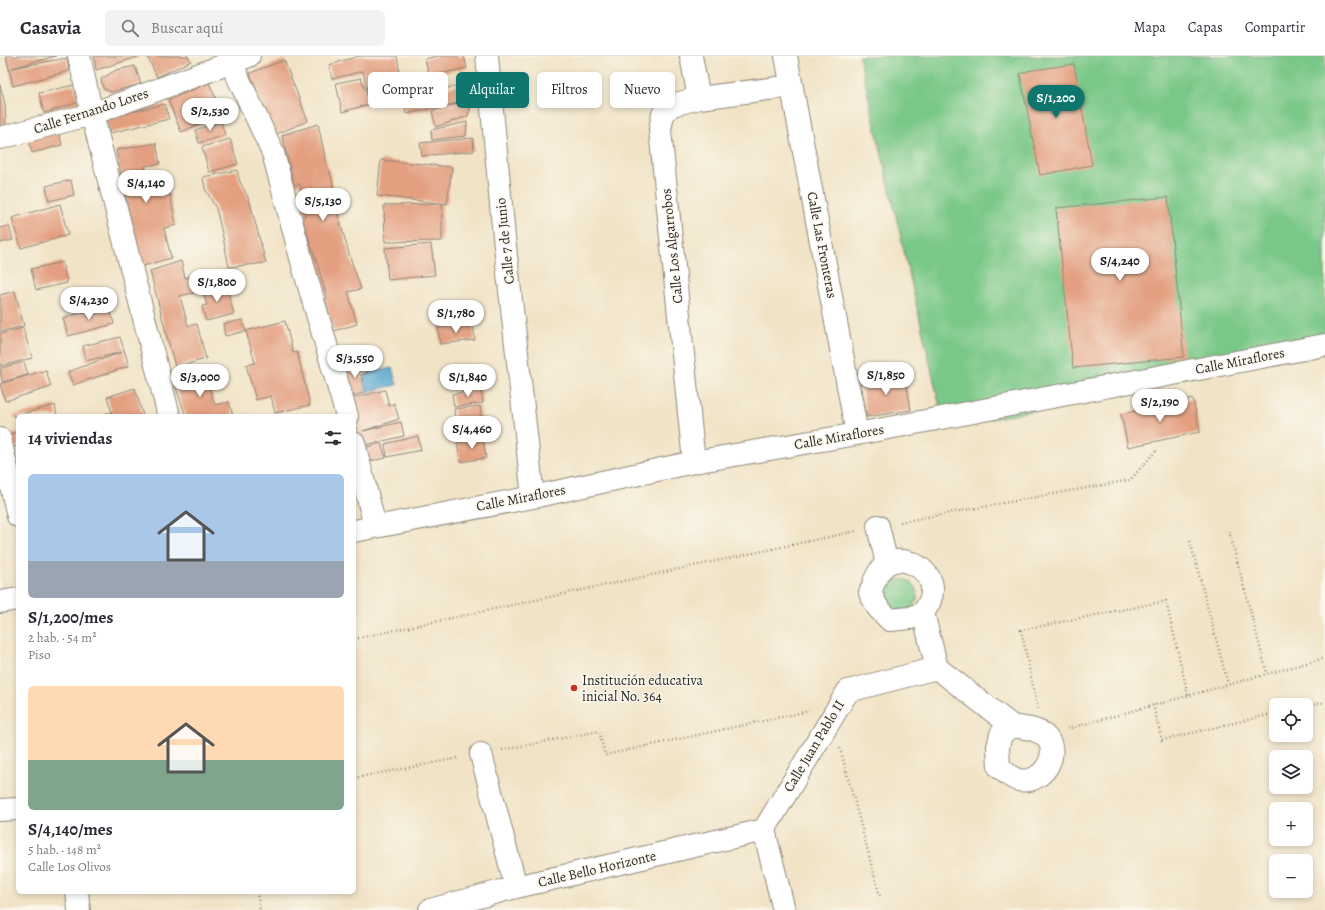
<!DOCTYPE html>
<html lang="es">
<head>
<meta charset="utf-8">
<style>
	body { margin:0; font-family:Alegreya,serif; background:#f2f2f3; color:#2b2b33; height:100vh; display:flex; flex-direction:column; font-size:15px; white-space:nowrap }
	* { box-sizing:border-box; margin:0 }
	p { font-size:13px; color:#7c7c81 }
	.icon { flex:none; width:22px; height:22px; fill:none; stroke:currentColor; stroke-width:2; stroke-linecap:round; stroke-linejoin:round }
	.map { position:relative; flex:1; overflow:hidden }
	.side { position:absolute; left:16px; top:358px; width:340px; height:480px; display:flex; flex-direction:column; background:#fff; border-radius:6px; box-shadow:0 2px 6px #0003 }
	.side>* { flex:none }
	.top-card { position:absolute; left:368px; top:16px; width:380px; height:36px; display:flex; gap:8px }
	.tools { position:absolute; left:1269px; top:642px; display:grid; gap:8px }
	.tools a { display:grid; place-items:center; width:44px; height:44px; border-radius:6px; background:#fff; box-shadow:0 2px 6px #0003; font-size:20px }
	.price { position:absolute; translate:-50% -34px; padding:0 9px; border-radius:14px; background:#fff; color:#222; font-size:13px; line-height:26px; filter:drop-shadow(0 1px 2px #0008) }
	.price::after { content:''; position:absolute; left:50%; top:24px; width:12px; height:9px; margin-left:-6px; background:inherit; clip-path:polygon(0 0,100% 0,50% 100%) }
	.price.on { background:#0f766e; color:#fff }
	ul { padding:0; list-style:none }
	li { display:grid; align-content:center; gap:8px; height:212px; padding:0 12px }
	li span { display:grid; place-items:center; height:124px; border-radius:6px; color:#555 }
	li>.icon { margin-inline-start:auto }
	span .icon { width:72px; height:72px; fill:#fffc; stroke-width:1 }
	li b { font-size:17px }
	h2 { display:flex; justify-content:space-between; align-items:center; height:48px; padding:0 12px; font-size:17px }
	.pill { padding:0 14px; border-radius:6px; background:#fff; box-shadow:0 2px 6px #0003; font-size:14px; line-height:36px }
	.pill.on { background:#0f766e; color:#fff }
	header { display:flex; align-items:center; gap:24px; box-sizing:border-box; height:56px; padding:0 20px; background:#fff; border-bottom:1px solid #e1e1e2 }
	header strong { font-size:19px }
	nav { display:flex; gap:22px; margin-inline-start:auto; font-size:14px }
	.search { width:280px; height:36px; background:#f2f2f3; display:flex; align-items:center; gap:10px; box-sizing:border-box; padding:0 14px; border-radius:6px; color:#7c7c81; font-size:15px }
	.map>svg:first-child { display:block }
	.green { fill:#7ac888; stroke:#527a5a }
	.water { fill:#52a4cd; stroke:#3e687c }
	.building { fill:#e39f7f }
	.lines { fill:none; stroke-linecap:round; stroke-linejoin:round }
	.minor-casing { stroke:#8e8778; stroke-width:24 }
	.path { stroke:#8e8778; stroke-width:2.5; stroke-dasharray:1 3; stroke-linecap:butt }
	.minor { stroke:#fff; stroke-width:22 }
	.poi-dot { fill:#c8321e; stroke:#fbf7ec; stroke-width:1.5 }
	.labels { text-anchor:middle; dominant-baseline:central; stroke-width:3; stroke-linejoin:round; paint-order:stroke }
	.street-label { font-size:14px; fill:#2b2b2b; stroke:#fbf7ec }
	.poi-label { font-size:14px; fill:#2b2b2b; stroke:#fbf7ec; text-anchor:start }
</style>
</head>
<body>
<header>
<strong>Casavia</strong>
<div class="search"><svg class="icon" aria-label="search" viewBox="0 0 24 24"><circle cx="10" cy="10" r="6"/><path d="M15 15l6 6"/></svg>Buscar aquí</div>
<nav><a>Mapa</a><a>Capas</a><a>Compartir</a></nav>
</header>
<div class="map">
<svg width="1325" height="854" viewBox="0 0 1325 854">
	<rect width="100%" height="100%" fill="#fbf7ec"/>
	<filter id="ink" filterUnits="userSpaceOnUse"><feTurbulence type="fractalNoise" baseFrequency=".025" numOctaves="2"/><feDisplacementMap in="SourceGraphic" scale="8" xChannelSelector="R" yChannelSelector="G"/><feConvolveMatrix kernelMatrix="1 2 1 2 8 2 1 2 1" color-interpolation-filters="sRGB"/></filter>
	<filter id="wash" filterUnits="userSpaceOnUse"><feTurbulence type="fractalNoise" baseFrequency=".012" numOctaves="4" result="noise"/><feDisplacementMap in="SourceGraphic" scale="16" xChannelSelector="R" yChannelSelector="G"/><feGaussianBlur stdDeviation="0.9" result="paint"/><feColorMatrix in="noise" values="0 0 0 0 0 0 0 0 0 0 0 0 0 0 0 0 0 1.4 0 .05"/><feComposite in="paint" operator="in"/></filter>
	<g filter="url(#wash)">
		<rect width="100%" height="100%" fill="#f1e3c6"/>
		<!-- green -->
		<path class="green" d="M859 0H1325V292L945 373Z
			M897 523 908 524 916 531 918 542 912 552 897 555 885 544C884 533 888 527 897 523Z"/>
		<!-- water -->
		<path class="water" d="M373 298 377 315 392 312 397 329 366 336 362 324 368 317 363 301Z"/>
		<g id="blocks">
			<!-- building -->
			<path class="building" d="M6 0H56L12 12 67 2 69 15 13 30Z
				M94 0H141L96 14Z
				M147 0H188L191 5 157 21Z
				M359 0H397L404 42 370 48 342 56 336 27 361 22 370 48 363 15 332 23 329 9Z
				M437 0H464L467 12 429 20 425 3Z
				M284 4 308 65 274 79 250 17Z
				M1074 8 1092 109 1040 119 1020 18 1027 16V15Z
				M135 10 141 28 111 36 103 32 101 23 116 14Z
				M209 27 223 59 181 76 168 44Z
				M469 27 473 44 468 60 436 71 432 55 467 45 406 58 404 42Z
				M0 29 5 48 6 69 0 70Z
				M74 29 79 46 44 57 39 37Z
				M165 48 169 63 110 77 107 62Z
				M221 66 225 79 199 87 195 74Z
				M467 66 466 80 432 84 431 74Z
				M318 68 326 105 332 123 337 155 349 198 361 233 348 236 357 268 334 275 325 243 327 242 317 207 302 162 305 160 300 128 294 129 282 79Z
				M58 74 62 89 32 97 28 82Z
				M473 82 474 95 422 100 420 87Z
				M230 83 238 108 209 116 202 91Z
				M156 87 160 108 145 110 149 127 156 124 160 140 170 138 176 169 164 172 171 202 140 211 116 94Z
				M381 104 452 111 447 148 377 140Z
				M237 114 240 126 249 143 266 207 229 211 223 181 216 152 205 133 203 121Z
				M71 124 74 139 49 145 46 130Z
				M1168 141 1184 301 1073 312 1056 152Z
				M60 148 68 179 21 192 12 162Z
				M442 148V185L385 186 384 149Z
				M9 170 13 184 0 187V172Z
				M431 188 435 219 388 224 385 192Z
				M181 205 185 222 193 220 197 236 180 240 188 270 197 268 206 303 175 311 150 215Z
				M62 206 67 227 36 234 31 213Z
				M226 229 234 258 206 265 202 250 207 249 203 235Z
				M15 235 24 270 0 276V239Z
				M109 249 114 268 68 280 63 262Z
				M242 264 246 275 285 265 293 297 297 296 310 349 275 357 271 340 256 344 246 309 255 307 246 275 225 280 223 268Z
				M473 267 475 284 440 288 438 271Z
				M23 272 32 302 0 310V278Z
				M120 281 129 310 73 329 68 316 122 296 86 305 83 290Z
				M24 306 28 319 2 326 0 312Z
				M364 306 368 317 361 319 366 336 350 341 342 313Z
				M46 314 51 331 5 345 0 328Z
				M205 317 215 349 229 346 233 360H186L174 326Z
				M905 319 911 354 867 361 861 327Z
				M135 332 143 360H107L106 357H112L107 341Z
				M385 334 389 350 394 347 399 363 363 375 401 366 404 380 361 390 358 376 351 360 358 358 353 342Z
				M481 334 483 347 454 351 452 338Z
				M1193 343 1200 376 1128 391 1121 358Z
				M55 349 57 360H18V364L13 360Z
				M480 350 482 368 456 371 454 353Z
				M18 376V390L13 391 10 378Z
				M418 380 421 394 387 401 385 388Z
				M483 382 486 402 460 406 457 386Z
				M381 387 386 402 370 405 367 391Z"/>
		</g>
	</g>
	<g filter="url(#ink)">
		<use href="#blocks" fill-opacity="0" stroke="#8e8778" stroke-width="1"/>
		<g class="lines">
			<!-- minor casing -->
			<g class="minor-casing">
				<path id="minor" d="M79 0 92 58 169 360
					M228 0 273 97 304 213 347 360
					M487 0 504 181 533 441
					M691 0 699 42 672 49 663 58 660 74 694 406
					M786 0 857 378
					M699 42 792 30
					M0 82 92 58 249 0
					M0 383 18 460
					M354 387 375 470
					M878 470 887 508
					M354 475 533 441 694 406 857 378 1325 289
					M0 546 18 543
					M923 557 910 562 890 564 878 552 870 537C874 527 877 514 887 508 903 498 930 512 932 531 933 542 928 549 923 557L937 612
					M1012 670C1022 672 1036 672 1044 679 1063 696 1043 729 1019 724 1012 723 1005 716 999 711L998 691 1001 678Z
					M481 698 516 831
					M0 754 18 753
					M77 836 79 854
					M430 854 516 831 764 774
					M784 854 764 774 848 635 937 612 1012 670"/>
			</g>
			<!-- path -->
			<path class="path" d="M900 466 1130 424 1157 394
				M1229 475 1267 617
				M1190 485 1228 628
				M354 583 856 475
				M1153 649 1162 684 1276 657
				M1306 650 1325 646
				M1038 653 1021 574 1166 545 1188 639
				M1067 673 1325 602
				M840 692 880 840
				M502 694 599 675 605 699 809 655
				M354 722 459 702
				M257 836 260 854"/>
			<!-- minor -->
			<use href="#minor" class="minor"/>
		</g>
	</g>
	<!-- markers -->
	<circle class="poi-dot" cx="574" cy="632" r="4"/>
	<g class="labels">
		<!-- street labels -->
		<g class="street-label">
			<text transform="translate(91 55) rotate(-18)">Calle Fernando Lores</text>
			<text transform="translate(505 185) rotate(-96)">Calle 7 de Junio</text>
			<text transform="translate(822 189) rotate(79)">Calle Las Fronteras</text>
			<text transform="translate(672 190) rotate(-96)">Calle Los Algarrobos</text>
			<text transform="translate(1240 305) rotate(-11)">Calle Miraflores</text>
			<text transform="translate(839 381) rotate(-10)">Calle Miraflores</text>
			<text transform="translate(521 442) rotate(-11)">Calle Miraflores</text>
			<text transform="translate(814 690) rotate(-59)">Calle Juan Pablo II</text>
			<text transform="translate(597 813) rotate(-13)">Calle Bello Horizonte</text>
		</g>
		<!-- poi labels -->
		<g class="poi-label">
			<text x="582" y="624">Institución educativa<tspan x="582" dy="16">inicial No. 364</tspan></text>
		</g>
	</g>
</svg>
<div class="tools">
<a><svg class="icon" aria-label="locate" viewBox="0 0 24 24"><circle cx="12" cy="12" r="6"/><path d="M12 2v4M12 18v4M2 12h4M18 12h4"/></svg></a>
<a><svg class="icon" aria-label="layers" viewBox="0 0 24 24"><path d="M12 4l9 5-9 5-9-5zM3 14l9 5 9-5"/></svg></a>
<a>+</a>
<a>−</a>
</div>
<b class="price on" style="left:1056px;top:63px">S/1,200</b>
<b class="price" style="left:210px;top:76px">S/2,530</b>
<b class="price" style="left:146px;top:148px">S/4,140</b>
<b class="price" style="left:323px;top:166px">S/5,130</b>
<b class="price" style="left:1120px;top:226px">S/4,240</b>
<b class="price" style="left:217px;top:247px">S/1,800</b>
<b class="price" style="left:89px;top:265px">S/4,230</b>
<b class="price" style="left:456px;top:278px">S/1,780</b>
<b class="price" style="left:355px;top:323px">S/3,550</b>
<b class="price" style="left:886px;top:340px">S/1,850</b>
<b class="price" style="left:200px;top:342px">S/3,000</b>
<b class="price" style="left:468px;top:342px">S/1,840</b>
<b class="price" style="left:1160px;top:367px">S/2,190</b>
<b class="price" style="left:472px;top:394px">S/4,460</b>
<div class="top-card">
<a class="pill">Comprar</a>
<a class="pill on">Alquilar</a>
<a class="pill">Filtros</a>
<a class="pill">Nuevo</a>
</div>
<section class="side">
<h2>14 viviendas<svg class="icon" aria-label="filters" viewBox="0 0 24 24"><path d="M4 7h16M4 17h16"/><circle cx="9" cy="7" r="2"/><circle cx="15" cy="17" r="2"/></svg></h2>
<ul>
<li><span style="background:linear-gradient(#a9c7e8 70%,#9aa5b1 0)"><svg class="icon" aria-label="home" viewBox="0 0 24 24"><path d="M3 11l9-7 9 7M6 9v11h12V9"/></svg></span><div><b>S/1,200/mes</b><p>2 hab. · 54 m²</p><p>Piso</p></div></li>
<li><span style="background:linear-gradient(#ffd9b3 60%,#7fa58c 0)"><svg class="icon" aria-label="home" viewBox="0 0 24 24"><path d="M3 11l9-7 9 7M6 9v11h12V9"/></svg></span><div><b>S/4,140/mes</b><p>5 hab. · 148 m²</p><p>Calle Los Olivos</p></div></li>
</ul>
</section>
</div>
</body>
</html>
